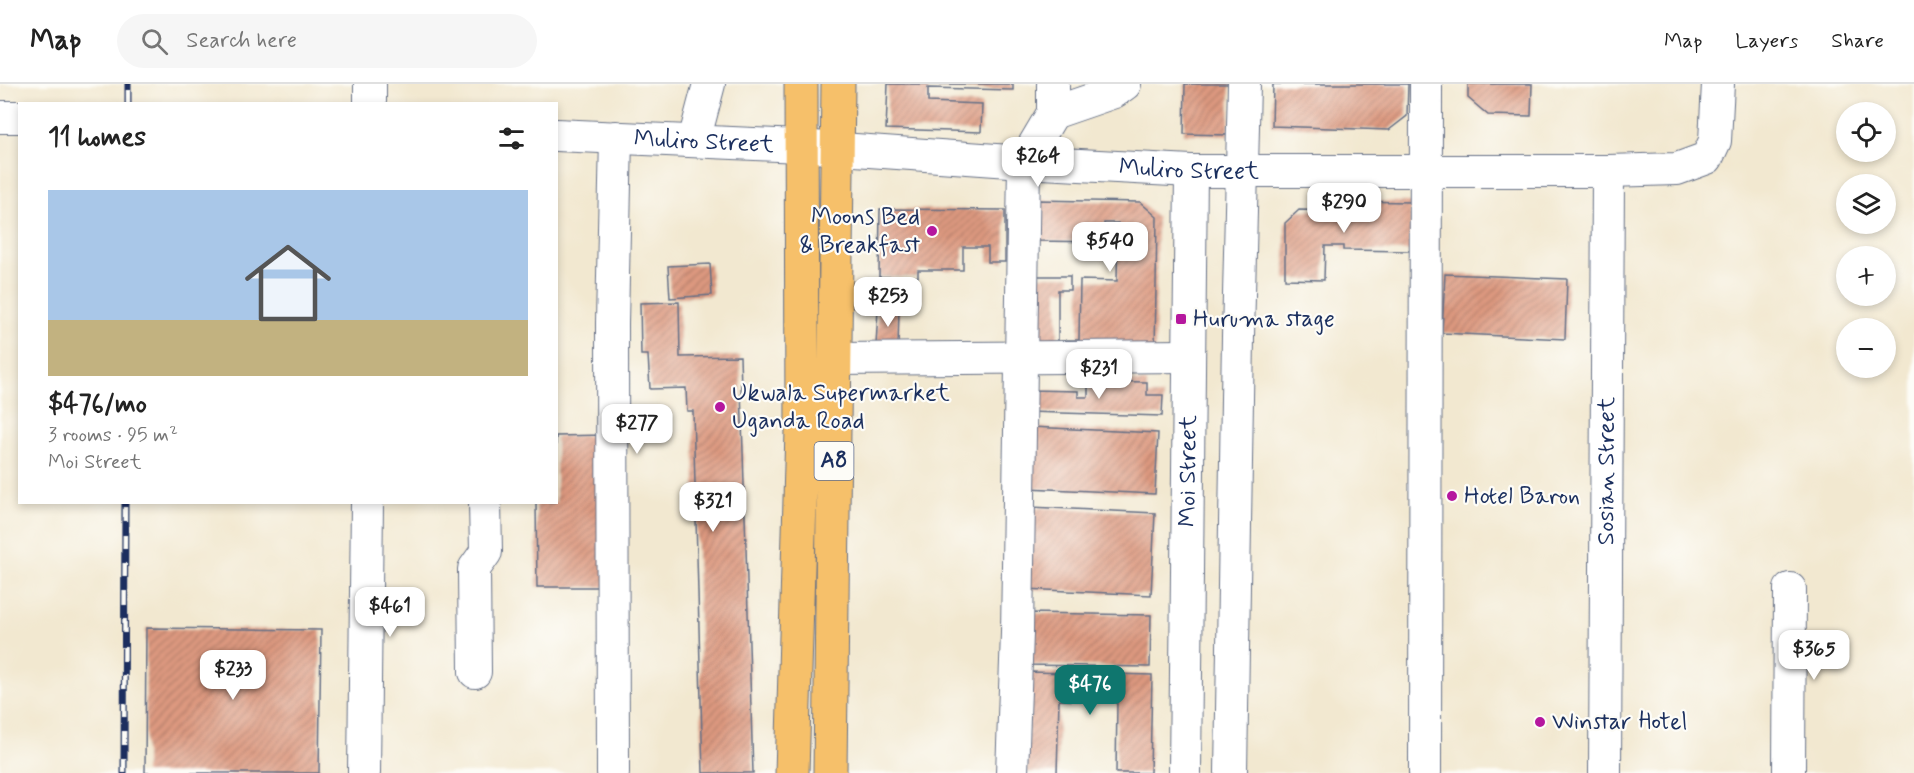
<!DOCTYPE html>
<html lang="en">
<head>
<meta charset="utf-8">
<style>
	body { margin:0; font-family:Mynerve,sans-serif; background:#f6f6f6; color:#222; height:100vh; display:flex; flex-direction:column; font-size:22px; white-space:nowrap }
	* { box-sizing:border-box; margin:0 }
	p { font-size:20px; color:#767676 }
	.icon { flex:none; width:33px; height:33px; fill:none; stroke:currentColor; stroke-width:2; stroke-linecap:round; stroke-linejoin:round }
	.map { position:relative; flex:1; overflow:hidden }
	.side { position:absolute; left:18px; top:18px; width:540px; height:402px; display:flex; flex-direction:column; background:#fff; border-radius:0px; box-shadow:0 3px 9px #0003 }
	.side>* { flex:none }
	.tools { position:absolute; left:1836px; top:18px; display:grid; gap:12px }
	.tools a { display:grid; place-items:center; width:60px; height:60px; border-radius:50%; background:#fff; box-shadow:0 3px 9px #0003; font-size:30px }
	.price { position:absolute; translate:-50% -51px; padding:0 14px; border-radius:12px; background:#fff; color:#222; font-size:20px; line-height:39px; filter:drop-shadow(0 2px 3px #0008) }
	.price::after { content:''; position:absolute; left:50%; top:36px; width:18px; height:14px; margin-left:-9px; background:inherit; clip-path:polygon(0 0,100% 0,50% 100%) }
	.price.on { background:#0f766e; color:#fff }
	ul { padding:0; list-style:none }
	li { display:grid; align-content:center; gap:12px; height:318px; padding:0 30px }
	li span { display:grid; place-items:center; height:186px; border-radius:0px; color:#555 }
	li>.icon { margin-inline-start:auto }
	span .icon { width:108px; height:108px; fill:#fffc; stroke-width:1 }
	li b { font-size:26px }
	h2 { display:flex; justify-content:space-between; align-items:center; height:72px; padding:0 30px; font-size:26px }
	header { display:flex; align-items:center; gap:36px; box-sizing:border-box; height:84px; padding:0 30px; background:#fff; border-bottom:2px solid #e0e0e0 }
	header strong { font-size:28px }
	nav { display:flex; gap:33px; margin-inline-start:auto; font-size:21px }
	.search { width:420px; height:54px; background:#f6f6f6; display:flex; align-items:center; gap:15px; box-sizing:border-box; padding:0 21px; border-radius:33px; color:#767676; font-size:22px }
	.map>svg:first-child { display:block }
	.building { fill:url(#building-hatch) }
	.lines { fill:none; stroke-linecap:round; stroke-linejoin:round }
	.minor-casing { stroke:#667086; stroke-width:34 }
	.highway-casing { stroke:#667086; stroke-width:35 }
	.minor { stroke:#fff; stroke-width:32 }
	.highway { stroke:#f6c06b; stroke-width:33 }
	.rail-casing { stroke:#1b2f5e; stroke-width:7 }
	.rail { stroke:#fdfcf7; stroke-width:4.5; stroke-dasharray:14; stroke-linecap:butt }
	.poi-dot { fill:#b5179e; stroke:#fdfcf7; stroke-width:2 }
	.labels { text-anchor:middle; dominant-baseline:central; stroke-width:4.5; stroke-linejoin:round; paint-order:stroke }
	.shield { fill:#fdfcf7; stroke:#5f6c8c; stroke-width:1.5 }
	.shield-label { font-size:22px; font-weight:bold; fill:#1b2f5e }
	.street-label { font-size:24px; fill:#1b2f5e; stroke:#fdfcf7 }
	.poi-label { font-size:24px; fill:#1b2f5e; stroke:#fdfcf7; text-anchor:start }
</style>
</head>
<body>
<header>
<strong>Map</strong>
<div class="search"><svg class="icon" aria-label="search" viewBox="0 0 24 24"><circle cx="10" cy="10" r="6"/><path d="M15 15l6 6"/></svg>Search here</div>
<nav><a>Map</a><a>Layers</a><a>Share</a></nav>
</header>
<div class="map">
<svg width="1914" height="689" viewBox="0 0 1914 689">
	<defs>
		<pattern id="building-hatch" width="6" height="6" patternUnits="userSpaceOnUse" patternTransform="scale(1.5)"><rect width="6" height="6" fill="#dd997f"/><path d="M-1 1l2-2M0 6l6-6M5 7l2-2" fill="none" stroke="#b27d6b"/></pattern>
	</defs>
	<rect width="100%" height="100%" fill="#fdfcf7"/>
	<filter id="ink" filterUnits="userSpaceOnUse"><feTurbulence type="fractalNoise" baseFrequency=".0167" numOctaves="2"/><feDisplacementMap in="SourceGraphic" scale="12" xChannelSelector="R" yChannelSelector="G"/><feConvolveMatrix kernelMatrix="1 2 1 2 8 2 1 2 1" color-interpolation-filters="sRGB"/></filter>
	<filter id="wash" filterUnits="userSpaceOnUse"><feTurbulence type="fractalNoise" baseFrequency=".008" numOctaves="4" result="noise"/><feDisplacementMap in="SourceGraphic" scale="24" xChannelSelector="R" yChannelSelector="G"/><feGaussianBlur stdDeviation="1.35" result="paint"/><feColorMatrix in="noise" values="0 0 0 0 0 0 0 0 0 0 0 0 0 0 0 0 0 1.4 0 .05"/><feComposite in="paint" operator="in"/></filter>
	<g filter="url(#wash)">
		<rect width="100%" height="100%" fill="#f2e8d0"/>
		<g id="blocks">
			<!-- building -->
			<path class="building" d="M888 0H1013V6L928 4V18L982 20 981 48 886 45Z
				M1185 0H1230L1229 51 1184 50Z
				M1273 0H1408L1407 32 1389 46 1272 42Z
				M1468 0H1532L1531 32 1488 31 1468 14Z
				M1036 116 1140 118 1157 133 1155 269 1066 268V256H1079L1080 196 1117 197 1118 139H1104V158L1036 157Z
				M1344 117 1411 118V167L1343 166V162H1325L1324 196 1285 195V139L1299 126 1344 127Z
				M880 125 1005 126V178H988V163H963V186H918V193H879Z
				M710 180 712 211 670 214 668 182Z
				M1445 190 1567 195 1565 255 1442 249Z
				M1035 192H1070V206H1058V269H1034Z
				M679 218 680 273 740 272 753 689H703L693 327H687L686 304 650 305 648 271H641L640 219Z
				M878 225 899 226 898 263 876 262Z
				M1088 297 1147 298V311H1163L1162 332 1028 328 1029 306 1078 307V313H1088Z
				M1030 343 1158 349 1155 410 1028 404Z
				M605 351 607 503H537L536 418H556V352Z
				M1030 423 1155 429 1151 511 1026 505Z
				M1027 529 1151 531 1150 583 1026 581Z
				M146 544 321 546 319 689H145Z
				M1029 588 1152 591 1150 689H1116L1117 618 1059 616 1057 689 1027 688Z"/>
		</g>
	</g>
	<g filter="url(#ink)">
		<use href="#blocks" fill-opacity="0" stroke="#667086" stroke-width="1.5"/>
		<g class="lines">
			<!-- minor casing -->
			<g class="minor-casing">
				<g id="minor">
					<path d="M370 0V20"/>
					<path d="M1053 29 1114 8 1125 0"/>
					<path d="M0 33H20"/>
					<path id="s1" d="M556 51 799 62 1024 78 1191 87H1608L1677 85 1707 74 1715 57 1718 0"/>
					<path d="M694 57 709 0"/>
					<path d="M835 275 1188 272"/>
					<path d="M475 588 474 485 486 468 485 418"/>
					<path d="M364 689 367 418"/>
					<path d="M613 689 612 239 616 53"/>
					<path d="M1012 689 1017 549 1024 78 1053 29V0"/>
					<path id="s2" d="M1185 689 1191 87"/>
					<path d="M1231 689 1238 253 1244 0"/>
					<path d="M1425 689 1426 0"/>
					<path id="s3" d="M1605 689 1608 87"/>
					<path d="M1789 689 1790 505"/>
				</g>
			</g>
			<!-- highway casing -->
			<g class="highway-casing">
				<path id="highway" d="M792 689 802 347 801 0
					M830 689 838 0"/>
			</g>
			<!-- minor -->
			<use href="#minor" class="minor"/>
			<!-- highway -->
			<use href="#highway" class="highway"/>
			<!-- rail casing -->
			<g class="rail-casing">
				<path id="rail" d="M128 20V0
					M124 689 125 418"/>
			</g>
			<!-- rail -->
			<use href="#rail" class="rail"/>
		</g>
	</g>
	<!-- markers -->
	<g class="poi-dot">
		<circle cx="932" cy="147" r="6"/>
		<rect x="1175" y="229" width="12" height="12" rx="3"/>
		<circle cx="720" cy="323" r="6"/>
		<circle cx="1452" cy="412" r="6"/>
		<circle cx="1540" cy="638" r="6"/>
	</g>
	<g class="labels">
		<!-- shield labels -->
		<rect class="shield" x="814.5" y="358" width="39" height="38" rx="4.5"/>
		<g class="shield-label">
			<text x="834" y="377">A8</text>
		</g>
		<!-- street labels -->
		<g class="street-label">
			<text stroke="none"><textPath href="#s1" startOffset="148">Muliro Street</textPath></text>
			<text stroke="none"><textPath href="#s1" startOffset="634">Muliro Street</textPath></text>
			<text stroke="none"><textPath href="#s2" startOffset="302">Moi Street</textPath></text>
			<text stroke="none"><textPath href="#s3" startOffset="302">Sosian Street</textPath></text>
		</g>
		<!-- poi labels -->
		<g class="poi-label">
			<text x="920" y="133" text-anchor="end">Moons Bed<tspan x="920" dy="28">&amp; Breakfast</tspan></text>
			<text x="1193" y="235">Huruma stage</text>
			<text x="732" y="309">Ukwala Supermarket<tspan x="732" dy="28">Uganda Road</tspan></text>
			<text x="1464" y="412">Hotel Baron</text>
			<text x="1552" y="638">Winstar Hotel</text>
		</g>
	</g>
</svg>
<div class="tools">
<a><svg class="icon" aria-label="locate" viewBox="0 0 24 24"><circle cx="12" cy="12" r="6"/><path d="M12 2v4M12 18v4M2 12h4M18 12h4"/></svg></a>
<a><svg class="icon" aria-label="layers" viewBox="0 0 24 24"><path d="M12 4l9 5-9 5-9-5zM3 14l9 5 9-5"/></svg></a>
<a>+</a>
<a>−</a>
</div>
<b class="price" style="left:1038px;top:104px">$264</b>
<b class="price" style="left:1344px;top:150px">$290</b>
<b class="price" style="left:1110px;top:189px">$540</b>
<b class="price" style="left:888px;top:244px">$253</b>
<b class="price" style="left:1099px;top:316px">$231</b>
<b class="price" style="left:637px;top:371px">$277</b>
<b class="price" style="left:713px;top:449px">$321</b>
<b class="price" style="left:390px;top:554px">$461</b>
<b class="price" style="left:1814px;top:597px">$365</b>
<b class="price" style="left:233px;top:617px">$233</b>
<b class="price on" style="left:1090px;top:632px">$476</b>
<section class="side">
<h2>11 homes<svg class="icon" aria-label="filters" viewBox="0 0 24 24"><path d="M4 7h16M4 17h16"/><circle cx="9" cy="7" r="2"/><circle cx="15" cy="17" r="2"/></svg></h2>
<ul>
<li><span style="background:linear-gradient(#a9c7e8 70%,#c2b280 0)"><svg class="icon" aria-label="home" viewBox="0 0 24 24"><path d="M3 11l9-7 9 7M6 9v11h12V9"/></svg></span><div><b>$476/mo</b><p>3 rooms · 95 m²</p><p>Moi Street</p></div></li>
</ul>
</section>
</div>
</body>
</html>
